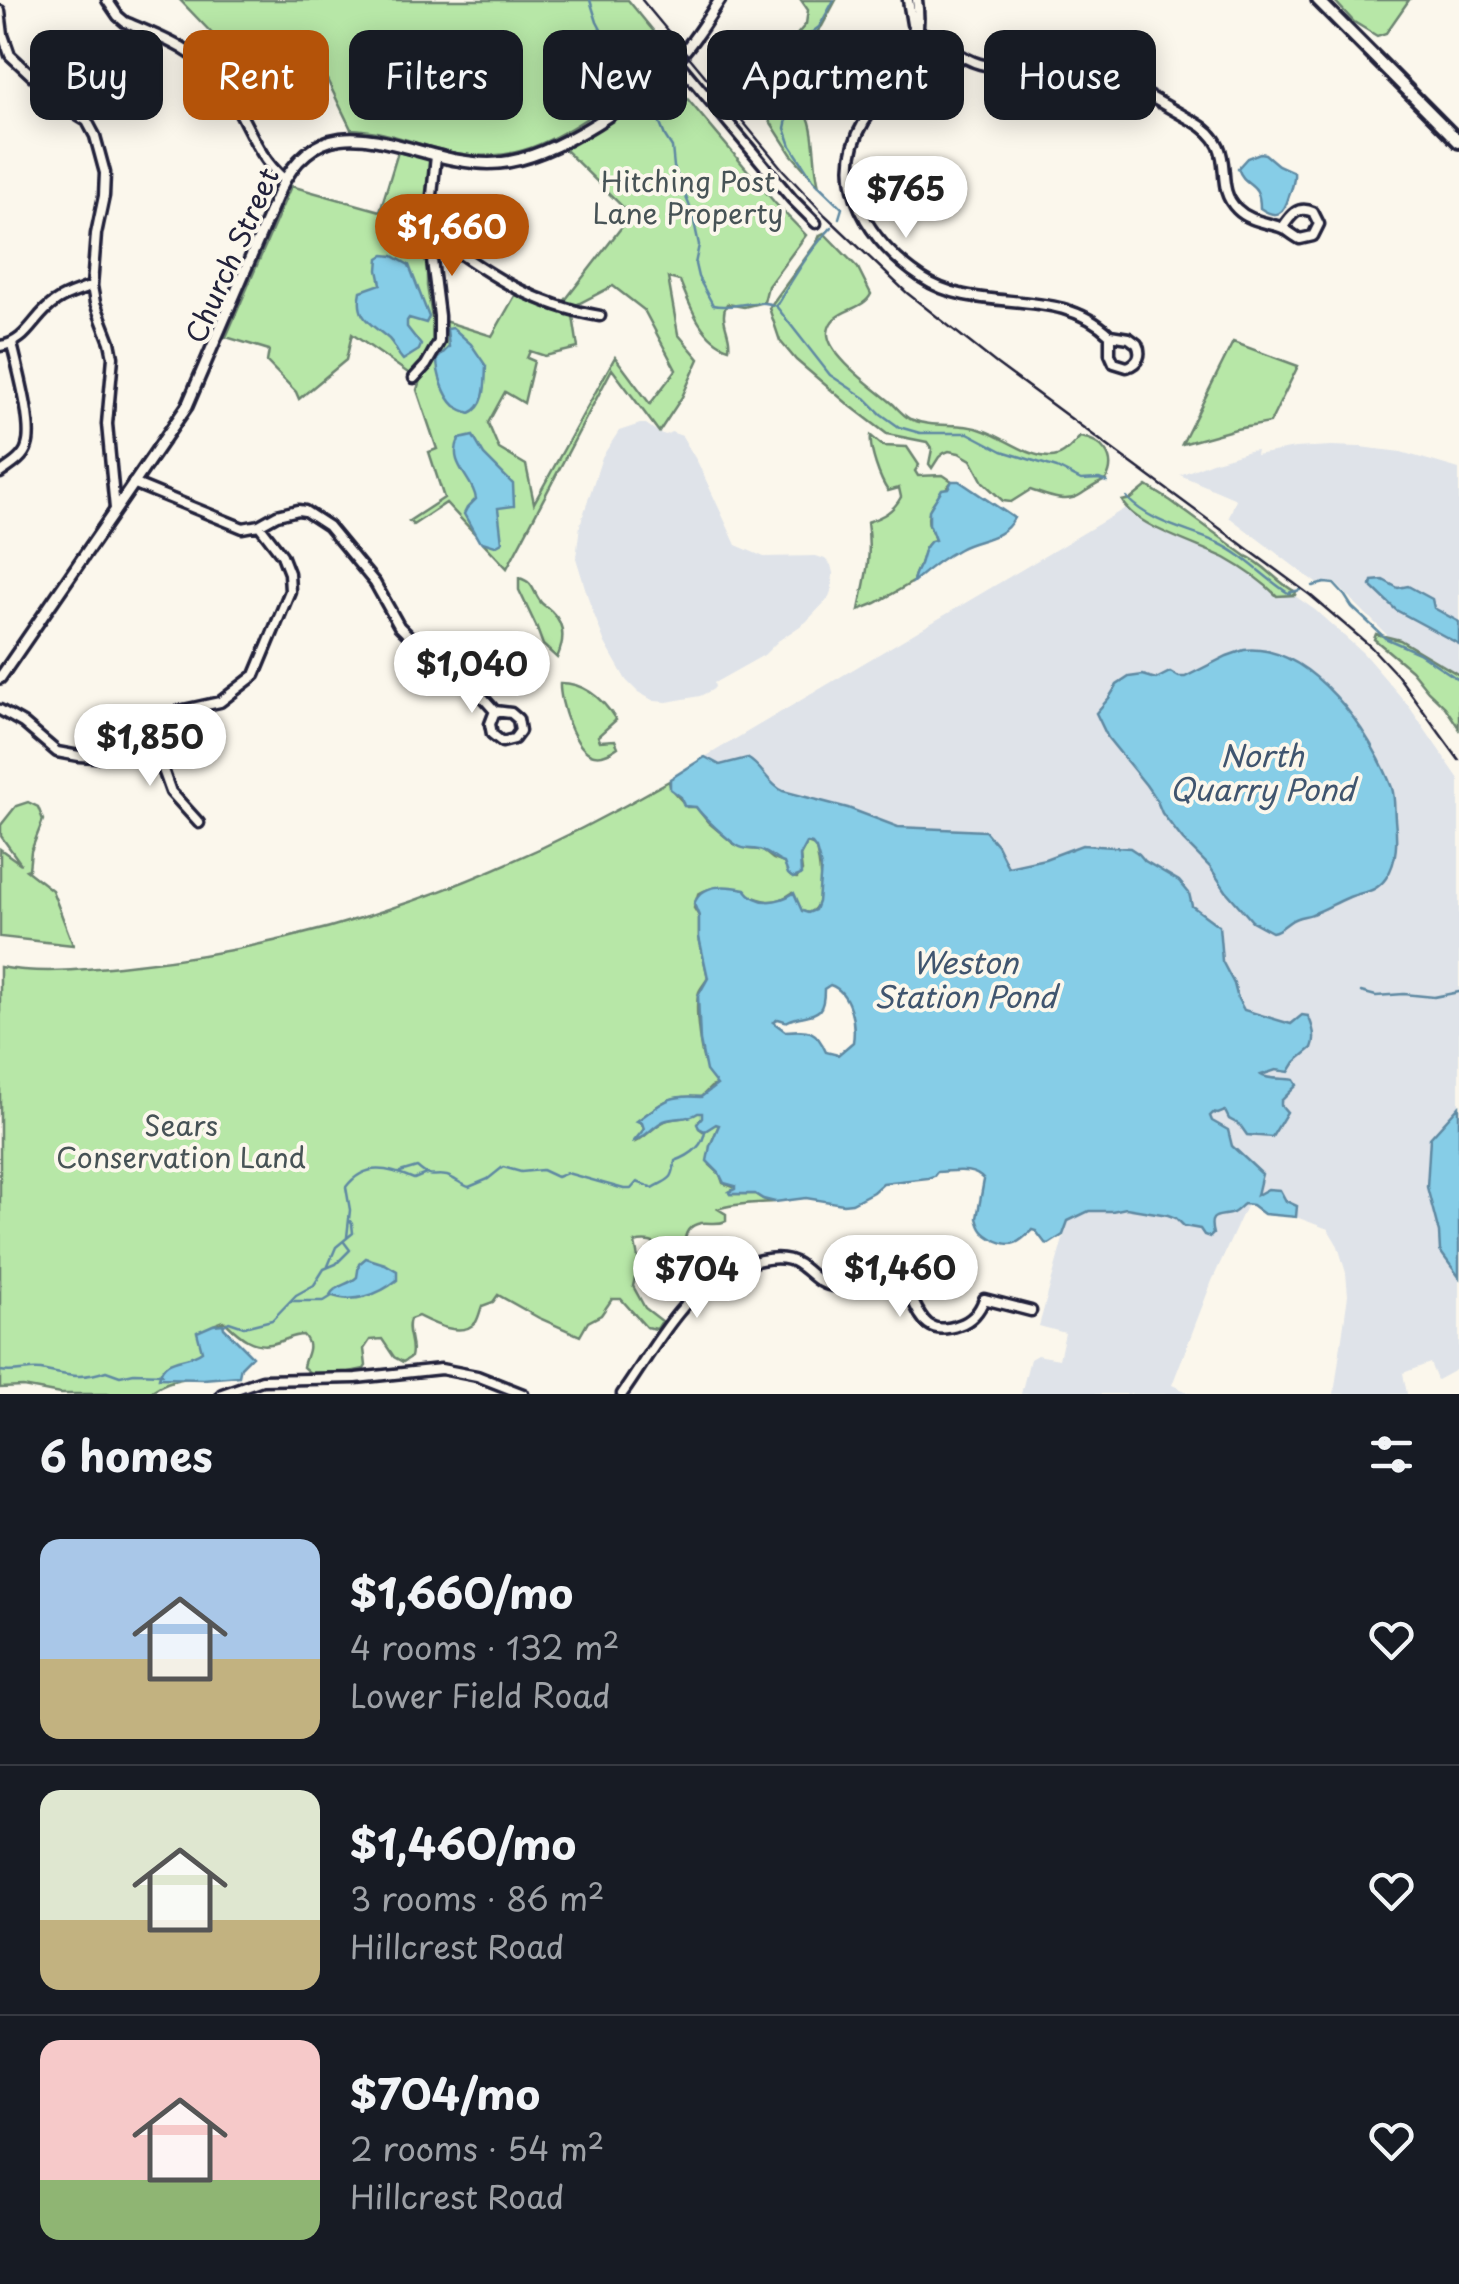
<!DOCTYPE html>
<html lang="en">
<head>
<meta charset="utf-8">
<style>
	body { margin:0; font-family:"Playpen Sans",sans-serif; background:#20242c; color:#f1f3f6; height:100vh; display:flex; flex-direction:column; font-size:38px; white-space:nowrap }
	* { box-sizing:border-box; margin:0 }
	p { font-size:32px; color:#9ea1a6 }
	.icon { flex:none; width:55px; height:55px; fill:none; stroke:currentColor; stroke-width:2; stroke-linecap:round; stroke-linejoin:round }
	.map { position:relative; height:1394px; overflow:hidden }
	.panel { display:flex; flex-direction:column; background:#171b24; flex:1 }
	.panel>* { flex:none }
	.top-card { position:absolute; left:30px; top:30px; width:1400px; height:90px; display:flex; gap:20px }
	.price { position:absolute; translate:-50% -85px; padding:0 22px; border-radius:35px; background:#fff; color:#222; font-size:32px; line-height:65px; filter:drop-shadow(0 2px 5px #0008) }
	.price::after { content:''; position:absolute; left:50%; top:60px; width:30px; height:22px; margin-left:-15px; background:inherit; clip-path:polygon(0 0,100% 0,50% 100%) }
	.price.selected { background:#b45309; color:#fff }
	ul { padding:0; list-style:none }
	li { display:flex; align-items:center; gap:30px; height:250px; padding:0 40px }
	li+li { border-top:2px solid #363941 }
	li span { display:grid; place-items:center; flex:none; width:280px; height:200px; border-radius:20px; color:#555 }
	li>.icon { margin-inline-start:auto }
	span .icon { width:120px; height:120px; fill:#fffc; stroke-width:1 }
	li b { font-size:42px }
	h2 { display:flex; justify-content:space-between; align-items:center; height:120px; padding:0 40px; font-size:42px }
	.chip { padding:0 35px; border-radius:20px; background:#171b24; box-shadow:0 5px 25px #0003; font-size:35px; line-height:90px }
	.chip.selected { background:#b45309; color:#fff }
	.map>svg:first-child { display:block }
	.built { fill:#dfe3e9 }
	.green { fill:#b7e7a7; stroke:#6c8471; stroke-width:2.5 }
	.water { fill:#86cde7; stroke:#5e89a2; stroke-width:2.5; fill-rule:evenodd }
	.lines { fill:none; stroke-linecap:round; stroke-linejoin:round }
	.stream { stroke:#5e89a2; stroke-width:2.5 }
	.minor-casing { stroke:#22223b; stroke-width:15 }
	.tertiary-casing { stroke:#22223b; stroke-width:16 }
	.secondary-casing { stroke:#22223b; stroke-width:18 }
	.minor { stroke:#fbf7ec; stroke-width:8 }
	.tertiary { stroke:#fbf7ec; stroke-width:9 }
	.secondary { stroke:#fbf7ec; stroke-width:10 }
	.rail { stroke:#22223b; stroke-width:2.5 }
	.labels { text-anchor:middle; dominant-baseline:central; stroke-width:8; stroke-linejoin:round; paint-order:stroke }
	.park-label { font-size:28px; fill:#475356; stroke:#fbf7ec }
	.street-label { font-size:28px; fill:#22223b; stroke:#fbf7ec }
	.water-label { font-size:30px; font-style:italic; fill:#40556f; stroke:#fbf7ec }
</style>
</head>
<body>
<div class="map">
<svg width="1459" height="1394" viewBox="0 0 1459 1394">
	<rect width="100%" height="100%" fill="#fbf7ec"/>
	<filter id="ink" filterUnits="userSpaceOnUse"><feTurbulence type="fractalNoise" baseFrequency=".01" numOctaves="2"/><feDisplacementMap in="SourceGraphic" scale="20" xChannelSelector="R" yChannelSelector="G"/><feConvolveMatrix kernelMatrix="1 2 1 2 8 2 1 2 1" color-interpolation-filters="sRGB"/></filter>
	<g filter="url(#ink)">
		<!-- built -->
		<path class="built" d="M640 424H646L659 433 666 435 671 432 682 436 698 463 736 545 764 557 816 556 825 559 831 565 833 573 832 589 828 599 806 622 778 641 764 655 714 683 715 687 712 690 700 696 667 702 654 701 638 692 626 680 605 643 590 604 576 558 580 525 602 457 619 431Z
			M1331 446 1360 447 1401 452 1459 469V679L1392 640 1334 582 1316 583 1229 517 1236 499 1180 475 1212 462 1249 451 1257 450 1256 455 1295 448Z
			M1156 490 1221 537 1218 542 1315 610 1363 653 1408 705 1459 779V1368L1437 1380 1430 1363 1403 1373 1407 1394H1334L1348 1295 1346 1273 1338 1246 1328 1229 1296 1217 1298 1209 1283 1198 1282 1192 1265 1190 1257 1195 1263 1177 1261 1172 1232 1146 1230 1133 1211 1121 1210 1116 1213 1113 1218 1114 1225 1111 1232 1121 1274 1135 1286 1114 1281 1101 1287 1094 1273 1078 1260 1075 1276 1070 1284 1073 1292 1069 1295 1062 1312 1048 1314 1031 1309 1018 1302 1015 1291 1024 1244 1010 1238 999 1234 984 1224 968 1220 942 1212 919 1192 906 1179 881 1145 861 1139 854 1130 848 1104 845 1075 847 1045 859 1008 867 990 834 978 830 894 826 848 808 783 791 772 784 753 761 720 765 705 757Z
			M1247 1204 1212 1281 1172 1385 1192 1394H1021L1030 1359 1037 1355 1059 1359 1065 1333 1039 1326 1068 1221 1089 1211 1133 1209 1173 1216 1184 1226 1200 1229 1206 1237 1213 1234 1211 1225 1217 1215 1229 1214Z"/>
		<!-- green -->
		<path class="green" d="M180 0H628L669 50 670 54C648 77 624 93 598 111 551 142 514 164 455 153 421 146 386 130 351 129L318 61 251 91 223 45Z
			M801 0H836L822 26 814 36 798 47 790 59 788 75 792 98C820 113 811 158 819 186L791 154 766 115 768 94 774 85 775 60 806 24 808 10Z
			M1334 0H1409L1386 33 1377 36 1354 22Z
			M669 77 775 203 806 235 768 286 764 302 744 307 727 304C718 319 732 334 729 348 702 340 690 306 680 281L668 278 678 334 699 359 682 397 659 432 612 369 507 568 446 503 413 525 409 521 444 498 429 452 437 449 417 390 420 380 432 367 439 353 443 337 441 320 492 336 516 294 573 316 578 348 545 356 530 351 527 358 534 361 524 403 505 392 488 423 499 449 526 465 534 503 615 357 650 404 676 370 644 310 613 286 572 307 563 303 631 215 564 149C588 133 613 115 638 100 650 93 657 83 669 77Z
			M398 152 431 160 427 205 431 236 427 257V286L435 337 433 347 424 363 411 375 352 334 346 360 299 399 296 392 267 362 269 350 226 337 291 186 380 211Z
			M824 233 858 268 871 294C863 312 831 308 828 332 826 355 877 390 893 404 898 409 904 416 910 419 934 429 961 421 985 431 1006 439 1027 456 1049 457 1063 458 1071 446 1080 437 1102 440 1118 458 1106 480 1095 484 1087 491 1078 496 1063 504 1044 494 1030 490L1011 502 1003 501 983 482 971 460 959 453 949 451 944 453 939 457 932 468 929 464 932 449 927 442 887 434 849 405 796 360 780 341 769 308 817 242 820 235Z
			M1233 342 1298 366 1270 423 1236 429 1182 444Z
			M871 436 883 446 907 447 919 465 915 471 918 476 943 475 952 481C942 496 924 504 929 525 931 530 934 535 935 541H931C921 552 925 552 920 564 917 570 914 574 913 582L876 603 859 610C866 575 872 558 867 522 882 517 893 512 901 497L899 488 888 491C880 480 869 449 871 436Z
			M1147 486 1171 501 1246 556C1265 564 1277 583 1296 592L1295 595 1277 596C1263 582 1243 568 1225 558 1199 545 1134 526 1122 501L1131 499Z
			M519 578C534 582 532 590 540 601 541 604 550 609 552 612 566 625 564 642 557 658L543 645 536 626 519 590Z
			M1376 634 1400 640 1459 675V728L1445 707 1428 691 1411 670 1374 639Z
			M560 683C586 683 603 699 616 720L598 736 600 741 615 740 618 747C611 752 603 757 594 755 574 751 559 701 560 683Z
			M669 781C669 791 681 798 687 807H696L708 822 734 844 748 849 762 850 773 859 784 863C788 869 786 878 797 878L802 871 800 856 807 843 815 846C819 859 825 897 815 908 814 910 811 911 808 913L802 911 792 893C757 919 738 871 698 894L694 908 699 916V937L708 978C705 983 701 987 699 992 694 1006 700 1050 705 1064 707 1071 714 1078 717 1085L711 1087 701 1097C668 1095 663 1101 638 1121L642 1123 644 1129 637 1141C647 1136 655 1125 665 1121 678 1116 687 1120 698 1112L702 1113 703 1118 698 1122 699 1128 703 1131 716 1124 719 1125 710 1146V1165L720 1174 723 1183 736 1188 729 1192 730 1194H755L763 1199 775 1202C759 1203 733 1203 718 1209L726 1214V1221C717 1225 711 1222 701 1223 672 1228 689 1267 695 1283L690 1287C683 1283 681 1282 676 1276 666 1263 676 1273 671 1259 666 1244 648 1239 635 1243L639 1263 633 1286 645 1308 662 1321 657 1329 646 1327 621 1299H612L601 1315 588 1322 580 1336 539 1318 498 1295 493 1302 482 1306C480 1311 479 1317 476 1322 462 1339 432 1323 418 1316L410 1319C405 1332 415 1343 411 1357L403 1362 394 1357 382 1339 370 1340 364 1349 366 1366 364 1369 335 1375 310 1373 303 1367C305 1354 314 1347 303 1335 293 1335 288 1339 278 1342 255 1351 239 1336 224 1321L213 1325 221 1373C197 1377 166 1377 149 1394H60L23 1387 0 1388V967C45 975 92 969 137 964 331 943 501 878 669 781Z
			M28 802 38 807 43 820 31 851 29 869 26 870 52 890 73 945 0 937V849L21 864 1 836V825L16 806Z"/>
		<!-- water -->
		<path class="water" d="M1260 153 1265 154 1278 165 1294 172C1295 182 1292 187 1289 196 1284 214 1277 220 1260 208 1260 179 1245 189 1238 168L1247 158Z
			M384 255 393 256 409 265 429 317 426 323 409 318 407 321V327L421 345 419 350 403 360C396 353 396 346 389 339 371 323 355 319 361 291L381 284 378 270 379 258Z
			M453 328 471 344 486 366C485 382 487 406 470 413 467 412 458 408 455 406 444 396 437 373 437 359L449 347 447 329Z
			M473 436 484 455 513 484 514 506 498 508 502 542 495 546 479 541 464 514 467 508 476 499C473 477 447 465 459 439Z
			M952 481H959L1014 518C1002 541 978 538 959 549 942 558 927 570 913 582 914 574 917 570 920 564 924 552 922 551 931 541L935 540 929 524V510L942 489 948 488Z
			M1383 580 1398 588 1408 586 1432 599 1434 608 1459 622V644L1396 610 1371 586 1372 581Z
			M1244 650C1311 643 1372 734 1392 788 1395 798 1394 808 1395 819 1397 838 1398 861 1386 878 1375 894 1362 891 1347 898 1335 903 1324 910 1312 914 1308 916 1302 916 1297 918 1287 921 1283 930 1272 932L1252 921 1226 891 1210 867 1183 840 1162 813 1157 801 1146 785 1108 738 1096 713 1109 698 1117 685 1129 677 1143 675 1156 679 1170 672 1179 677H1185L1227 656Z
			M705 757 720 765 747 758C762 766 768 784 783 791L848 808 898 827 985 831 997 845 1008 867 1045 859 1082 845 1130 848 1139 854 1145 861 1179 881 1189 893 1192 906 1219 926 1222 961 1234 984 1238 999 1244 1010 1291 1024 1302 1015 1308 1016C1313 1026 1317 1037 1312 1048L1295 1062 1289 1072 1276 1070 1261 1075C1267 1080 1284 1078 1294 1080L1297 1085 1281 1101V1105L1287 1112 1272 1137 1247 1135 1240 1125 1229 1119 1225 1111 1218 1114 1213 1113 1210 1116 1212 1121 1228 1130 1232 1146 1262 1174 1257 1195 1268 1189 1280 1190 1286 1201 1297 1206 1296 1217 1264 1214 1252 1205 1244 1204C1240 1207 1237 1211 1233 1213 1220 1218 1207 1211 1213 1234L1210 1237 1204 1235 1200 1229 1184 1226 1176 1218 1168 1215 1126 1208 1112 1211H1089L1068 1221 1063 1235 1049 1244 1045 1243 1036 1231 1032 1230C1019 1243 1012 1249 993 1239 983 1233 980 1230 977 1218L984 1180C972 1166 953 1172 937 1172L934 1176 928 1178 883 1183 873 1192 852 1203 843 1204 806 1198 775 1202 763 1199 755 1194H730L729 1192 735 1189V1186L724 1183 719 1173 707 1161 710 1146 719 1125 716 1124 705 1131 699 1128 697 1124 702 1118V1113H698C686 1121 677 1116 664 1121 653 1126 647 1137 634 1141L644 1129 642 1123 637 1121C663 1103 666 1094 701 1097L717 1085 706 1071 700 1041 698 996 708 978 699 937V916L694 904C702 883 726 885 745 889 757 906 778 903 794 893L802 911 808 913 815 910 818 902 821 867 816 849 812 844 807 843 800 856 801 875 793 878 788 874 784 863C775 860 771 854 762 851 754 847 746 851 738 846 728 840 702 816 696 807L684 806 681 797 670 789V779ZM830 985C850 991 856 1023 853 1042L838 1055 826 1052C816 1029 809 1029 785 1031L773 1022 778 1019C793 1023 781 1022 796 1018 817 1013 824 1015 824 989Z
			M1459 1106V1277L1440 1251 1439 1233 1427 1187 1430 1138Z
			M366 1258 385 1264 397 1271V1280C379 1295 353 1304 330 1295 335 1285 349 1285 357 1277L359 1264Z
			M223 1324 224 1328 252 1356 241 1367 239 1376 203 1379 159 1378C164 1355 186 1363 202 1351L197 1332 213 1325Z"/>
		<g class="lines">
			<!-- stream -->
			<path class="stream" d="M590 0 597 22 606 39 640 83
				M834 0 819 27 803 39 788 60 786 76 790 106 785 128 791 146 814 181 842 208 839 218
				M647 92 665 136 672 147 674 167 692 212 699 245 695 264 698 277 713 305C734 310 755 297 776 306L830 375 865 398 881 414 899 427 920 433H968L1002 451 1057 468 1081 480 1099 479 1107 482
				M776 306C793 279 809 250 832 227
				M1127 498C1152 524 1187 529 1218 543 1244 555 1265 578 1288 593L1300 590
				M1313 586 1325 583 1334 584 1345 596 1352 607 1385 638 1419 653 1459 680
				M1361 992 1376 996 1404 994 1434 997 1459 992
				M400 1172 417 1167C433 1181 431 1173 447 1176 454 1178 462 1185 469 1187L488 1179 503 1167 521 1172 542 1170 557 1177 567 1173 624 1189H631L637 1182 653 1188C669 1178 673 1182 675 1161 689 1156 703 1147 705 1131
				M347 1237 350 1210 346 1187C365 1162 388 1168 414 1179L426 1174
				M328 1266 336 1247 353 1233 352 1224 350 1221
				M291 1301H324L332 1296
				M224 1325 229 1322 244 1327 272 1320 296 1295 314 1285 324 1269 336 1264 350 1250 344 1242
				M0 1371C16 1374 29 1368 41 1370 66 1375 81 1380 106 1371L120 1376 134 1373 162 1374"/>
			<!-- minor casing -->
			<g class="minor-casing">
				<path id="minor" d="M107 0 118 16 125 22C160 37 195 49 219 80 245 111 253 153 284 179
					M908 0 912 24 918 32
					M917 0C926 60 892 77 864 122 828 182 871 244 922 278 979 316 1058 284 1110 335
					M0 11 3 35 10 55 69 110 87 121 95 136 105 173 104 196 96 234 92 286 95 303 110 342 113 357 107 424 115 509
					M918 32C941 38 957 58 980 64 1010 72 1043 60 1074 63 1105 67 1163 105 1193 121 1242 148 1210 183 1237 209 1249 221 1265 222 1280 227 1287 229 1293 236 1300 239L1313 236 1319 224 1313 212C1298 205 1291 215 1283 227
					M676 60 792 199 816 223
					M435 236C489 275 534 305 600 316
					M1110 335 1129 338 1137 344C1142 354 1139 363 1127 367L1114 363 1110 354Z
					M0 346C27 343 34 315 55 302 66 294 80 291 92 286
					M414 378 426 365 439 342V316L432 260 436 245 431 205 436 156
					M0 473C10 466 24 458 27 446 34 426 17 366 12 344
					M259 525 277 515 298 510 305 511 328 526 375 583 399 626 413 640 460 672 495 711
					M0 710 23 723 57 752 79 756 96 757 113 753 153 725 179 711 220 702 255 675 290 591 289 573 282 555 259 525 243 528 133 483
					M495 711 511 713 518 719 520 731 514 739 502 742 492 734 490 724Z
					M148 728 171 792 199 823
					M222 1394 262 1380 356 1378 441 1369 477 1376 523 1394
					M622 1394C650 1355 681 1294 725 1273 744 1263 779 1251 798 1264 811 1272 820 1287 837 1286 855 1285 868 1269 888 1273 921 1282 909 1344 959 1325 971 1321 980 1311 984 1299L1031 1311"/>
			</g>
			<!-- tertiary casing -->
			<g class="tertiary-casing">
				<path id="tertiary" d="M0 678 187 406 280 189C330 87 417 170 499 163 555 158 643 98 680 56 696 39 707 19 720 0"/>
			</g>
			<!-- secondary casing -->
			<g class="secondary-casing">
				<path id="secondary" d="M1318 0 1459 142"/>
			</g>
			<!-- minor -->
			<use href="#minor" class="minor"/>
			<!-- tertiary -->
			<use href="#tertiary" class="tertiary"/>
			<!-- secondary -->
			<use href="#secondary" class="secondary"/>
			<!-- rail -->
			<path class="rail" d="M642 0 784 171 825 215 907 293 997 364 1310 595 1370 646 1398 676 1459 760"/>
		</g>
	</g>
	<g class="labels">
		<!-- park labels -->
		<g class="park-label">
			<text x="688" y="180">Hitching Post<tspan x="688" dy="32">Lane Property</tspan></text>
			<text x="181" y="1124">Sears<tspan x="181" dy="32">Conservation Land</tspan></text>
		</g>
		<!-- street labels -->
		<g class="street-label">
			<text transform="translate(231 255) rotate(-66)">Church Street</text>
		</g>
		<!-- water labels -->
		<g class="water-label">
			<text x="1262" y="754">North<tspan x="1262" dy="34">Quarry Pond</tspan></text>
			<text x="965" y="961">Weston<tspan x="965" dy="34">Station Pond</tspan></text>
		</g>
	</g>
</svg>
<b class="price" style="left:906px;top:241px">$765</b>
<b class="price selected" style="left:452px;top:279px">$1,660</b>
<b class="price" style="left:472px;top:716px">$1,040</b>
<b class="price" style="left:150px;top:789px">$1,850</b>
<b class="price" style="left:900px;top:1320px">$1,460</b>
<b class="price" style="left:697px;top:1321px">$704</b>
<div class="top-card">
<a class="chip">Buy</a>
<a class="chip selected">Rent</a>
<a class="chip">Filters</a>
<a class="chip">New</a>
<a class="chip">Apartment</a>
<a class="chip">House</a>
</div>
</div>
<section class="panel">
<h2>6 homes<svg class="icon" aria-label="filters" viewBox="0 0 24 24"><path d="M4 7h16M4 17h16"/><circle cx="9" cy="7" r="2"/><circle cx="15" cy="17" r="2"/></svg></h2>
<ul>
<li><span style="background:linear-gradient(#a9c7e8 60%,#c2b280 0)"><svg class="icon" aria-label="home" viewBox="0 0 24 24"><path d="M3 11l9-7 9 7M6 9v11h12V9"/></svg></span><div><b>$1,660/mo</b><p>4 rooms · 132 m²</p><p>Lower Field Road</p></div><svg class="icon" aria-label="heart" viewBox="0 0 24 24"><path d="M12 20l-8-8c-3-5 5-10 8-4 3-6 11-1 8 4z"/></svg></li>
<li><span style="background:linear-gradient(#dfe7d0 65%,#c2b280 0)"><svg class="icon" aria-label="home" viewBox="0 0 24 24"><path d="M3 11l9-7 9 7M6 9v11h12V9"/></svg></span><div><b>$1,460/mo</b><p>3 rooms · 86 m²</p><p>Hillcrest Road</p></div><svg class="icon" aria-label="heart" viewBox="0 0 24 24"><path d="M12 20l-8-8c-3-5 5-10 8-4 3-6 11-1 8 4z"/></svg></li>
<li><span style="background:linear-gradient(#f6c9c9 70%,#8fb573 0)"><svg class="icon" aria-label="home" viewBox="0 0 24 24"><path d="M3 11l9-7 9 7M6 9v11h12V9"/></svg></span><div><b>$704/mo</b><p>2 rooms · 54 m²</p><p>Hillcrest Road</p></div><svg class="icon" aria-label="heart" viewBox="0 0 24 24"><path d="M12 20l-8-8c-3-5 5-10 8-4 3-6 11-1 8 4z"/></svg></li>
</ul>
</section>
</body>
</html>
